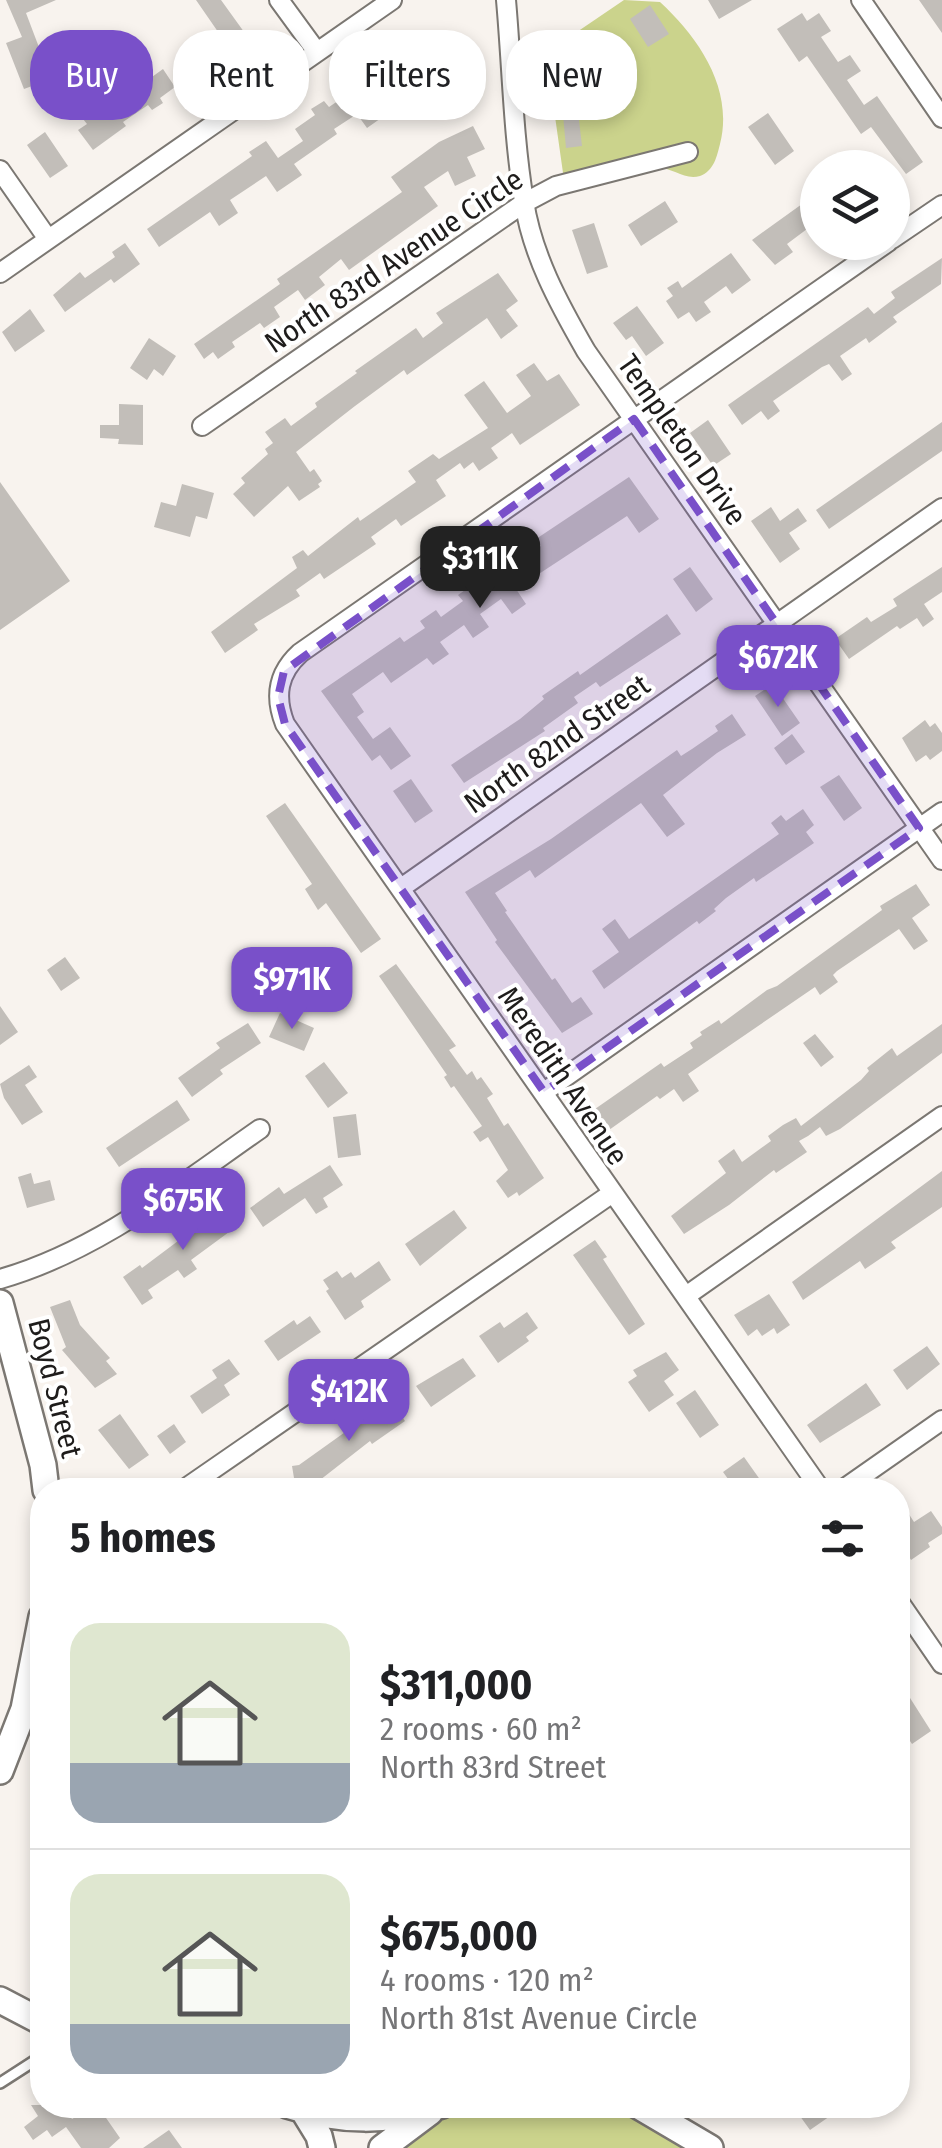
<!DOCTYPE html>
<html lang="en">
<head>
<meta charset="utf-8">
<style>
	body { margin:0; font-family:"Fira Sans Condensed",sans-serif; background:#f2f2f2; color:#202124; height:100vh; display:flex; flex-direction:column; font-size:38px; white-space:nowrap }
	* { box-sizing:border-box; margin:0 }
	p { font-size:32px; color:#757577 }
	.icon { flex:none; width:55px; height:55px; fill:none; stroke:currentColor; stroke-width:2; stroke-linecap:round; stroke-linejoin:round }
	.map { position:relative; flex:1; overflow:hidden }
	.sheet { position:absolute; left:30px; top:1478px; width:880px; height:640px; display:flex; flex-direction:column; background:#fff; border-radius:40px; box-shadow:0 5px 15px #0003 }
	.sheet>* { flex:none }
	.banner { position:absolute; left:30px; top:30px; width:882px; height:90px; display:flex; gap:20px }
	.tools { position:absolute; left:800px; top:150px; display:grid; gap:20px }
	.tools a { display:grid; place-items:center; width:110px; height:110px; border-radius:50%; background:#fff; box-shadow:0 5px 15px #0003; font-size:50px }
	.price { position:absolute; translate:-50% -85px; padding:0 22px; border-radius:20px; background:#7950c9; color:#fff; font-size:32px; line-height:65px; filter:drop-shadow(0 2px 5px #0008) }
	.price::after { content:''; position:absolute; left:50%; top:60px; width:30px; height:22px; margin-left:-15px; background:inherit; clip-path:polygon(0 0,100% 0,50% 100%) }
	.price.current { background:#222; color:#fff }
	ul { padding:0; list-style:none }
	li { display:flex; align-items:center; gap:30px; height:250px; padding:0 40px }
	li+li { border-top:2px solid #e0e0e0 }
	li span { display:grid; place-items:center; flex:none; width:280px; height:200px; border-radius:30px; color:#555 }
	li>.icon { margin-inline-start:auto }
	span .icon { width:120px; height:120px; fill:#fffc; stroke-width:1 }
	li b { font-size:42px }
	h2 { display:flex; justify-content:space-between; align-items:center; height:120px; padding:0 40px; font-size:42px }
	.chip { padding:0 35px; border-radius:40px; background:#fff; box-shadow:0 5px 15px #0003; font-size:35px; line-height:90px }
	.chip.current { background:#7950c9; color:#fff }
	.map>svg:first-child { display:block }
	.green { fill:#cbd38c }
	.water { fill:#4acdd7 }
	.building { fill:#c2beb9 }
	.lines { fill:none; stroke-linecap:round; stroke-linejoin:round }
	.lane-casing { stroke:#7b7772; stroke-width:14 }
	.street-casing { stroke:#7b7772; stroke-width:22 }
	.secondary-casing { stroke:#7b7772; stroke-width:30 }
	.lane { stroke:#fff; stroke-width:9 }
	.street { stroke:#fff; stroke-width:18 }
	.secondary { stroke:#fff; stroke-width:25 }
	.marked { fill:#7950c9; fill-opacity:0.2; stroke:#7950c9; stroke-width:8; stroke-dasharray:20 12; stroke-linejoin:round }
	.labels { text-anchor:middle; dominant-baseline:central; stroke-width:8; stroke-linejoin:round; paint-order:stroke }
	.street-label { font-size:30px; fill:#1e1c1b; stroke:#fff }
</style>
</head>
<body>
<div class="map">
<svg width="942" height="2148" viewBox="0 0 942 2148">
	<rect width="100%" height="100%" fill="#f8f3ee"/>
	<!-- green -->
	<path class="green" d="M624 0 660 2C699 38 734 89 720 144 717 156 714 171 700 176 684 181 671 166 656 168 626 172 595 186 566 194L546 53Z
		M460 2105H621L699 2148H397Z"/>
	<!-- water -->
	<path class="water" d="M589 45 623 78 633 80 630 86 597 109 592 106 593 98 572 59Z"/>
	<!-- building -->
	<path class="building" d="M6 0H56L26 13 51 79 24 89 6 43 22 37Z
		M196 0H221L252 43 256 40 265 52 243 68Z
		M708 0H752L719 19Z
		M919 0H942V33Z
		M650 5 669 34 648 47 630 19Z
		M802 13 807 21 819 13 831 31 821 37 838 62 850 55 861 71 847 80 864 105 877 96 923 162 906 174 871 127 861 134 807 56 799 62 777 29Z
		M419 35 436 58 424 67 448 102 426 118 411 97 367 128 357 114 334 129 337 134 294 164 302 175 277 192 266 176 230 200 238 213 219 226 210 212 159 247 147 229 252 156 249 152 266 141 278 158 303 141 295 129 315 115 311 109 324 101 329 107 360 86 367 96 396 76 388 65 407 51 403 46Z
		M163 69 175 87 160 98 163 103 152 110 148 105 123 122 126 126 93 150 78 130 87 124 83 119 95 111 98 116Z
		M575 86 582 146 566 148 562 103H557L556 88Z
		M768 113 794 151 775 165 748 127Z
		M473 126 485 149 467 157 476 176 455 186 448 171 424 187 438 206 349 270 341 259 319 277 325 285 305 300 298 290 274 307 280 317 264 328 260 323 232 342 235 347 218 359 213 352 204 359 194 344 280 284 277 279 402 192 391 177 439 142Z
		M45 132 68 166 50 178 27 145Z
		M809 199 818 210V243L807 229 787 244 793 252 775 265 752 240Z
		M665 201 678 222 641 246 628 225Z
		M594 223 608 267 587 274 572 230Z
		M125 243 140 264 114 283 111 279 65 312 53 295 80 272 85 278 115 257 112 252Z
		M731 253 751 280 732 294 726 286 704 302 711 312 696 322 689 312 678 319 666 301 673 296 667 288 678 281 682 288Z
		M942 258 941 284 893 317 897 322 869 343 866 338 840 356 852 374 842 381 829 364 822 367 773 401 780 411 768 420 761 411 742 425 728 405 868 307 874 314 895 298 891 292Z
		M498 273 518 301 506 310 518 326 501 339 487 318 407 375 404 370 355 406 296 452 310 472 314 469 322 481 318 484 320 487 299 501 288 486 254 517 233 494 245 483 241 478 268 454 265 449 273 443 265 432 285 418 291 426 317 407 315 403 357 373 355 371 416 328 423 338 443 323 436 313Z
		M637 306 664 343 646 356 632 336 626 340 613 323Z
		M30 309 45 331 15 352 2 332Z
		M149 338 176 356 163 376 154 369 147 380 130 368Z
		M534 363 547 381 559 374 580 405 520 445 512 433 491 448 498 458 479 471 473 462 464 469 460 463 436 480 446 496 401 526 396 519 371 537 376 544 324 579 320 573 296 590 300 596 254 624 258 630 225 653 211 632 297 568 292 557 303 550 308 556 358 517 360 521 416 482 408 471 433 454 439 459 488 428 464 395 484 381 507 413 531 396 516 375Z
		M119 404 143 405V445L118 444 119 439 100 438V425H119Z
		M708 420 731 454 713 466 690 433Z
		M942 422V451L829 529 816 510Z
		M629 477 659 519 639 533 627 516 516 589 526 604 512 614 501 599 480 614 489 627 473 638 464 625 440 642 449 654 433 665 427 658 391 683 383 672 352 694 364 712 357 717 373 739 390 727 411 756 391 770 380 755 372 761 321 691 400 637 404 642 425 628 420 621 436 610 441 617 463 601 458 595 475 583 479 589 501 573 498 568 514 557 517 562 541 546 536 539Z
		M0 482 70 581 0 630Z
		M182 484 214 493 207 519 196 516 190 537 154 527 161 502 176 506Z
		M771 507 780 521 798 508 807 521 789 533 800 549 780 563 751 521Z
		M690 567 713 599 696 612 673 579Z
		M942 567V592L924 604 934 619 923 627 917 618 900 629 897 626 849 659 835 639 867 617 871 622 897 606 893 599Z
		M667 614 681 634 600 687 596 682 574 697 578 703 543 728 545 731 464 783 451 765 520 719 544 699 542 696 578 671 580 675Z
		M773 684 800 723 782 736 755 696Z
		M732 714 746 735 717 753 663 795 685 824 667 837 641 803 535 878 530 870 495 893 507 911 505 912 552 980 555 978 572 1003 581 997 593 1014 562 1033 495 942 497 940 465 892 551 839 677 750 681 756 692 749 718 731 715 726Z
		M925 720 930 727 935 723 942 733V751L930 760 926 755 916 762 902 738Z
		M792 734 805 752 786 765 774 748Z
		M839 775 862 808 844 821 820 787Z
		M411 779 433 811 415 823 393 791Z
		M285 803 381 939 361 953 326 903 318 910 305 889 312 884 266 816Z
		M803 809 814 825 806 832 814 843 756 882 754 878 726 898 714 909 716 911 699 924 697 921 604 989 592 971 619 952 602 929 615 919 629 939 779 834 771 823 781 815 786 821Z
		M916 884 930 905 912 918 928 941 914 950 899 929 837 971 833 975 838 982 820 995 815 987 688 1074 699 1091 683 1102 674 1089 660 1099 657 1096 609 1130 595 1109 661 1063 664 1067 693 1048 690 1043 702 1035 700 1032 719 1020 721 1024 767 990 777 986 882 910 880 906Z
		M65 957 80 978 61 991 47 970Z
		M396 964 456 1046 449 1050 467 1075 472 1071 477 1080 481 1077 493 1094 487 1098 504 1126 508 1123 544 1178 519 1196 517 1192 508 1198 496 1181 508 1170 488 1137 480 1142 473 1132 482 1126 454 1086 451 1088 444 1077 447 1075 379 976Z
		M0 1006 18 1032 0 1045Z
		M280 1013 314 1028 304 1051 269 1037Z
		M248 1023 261 1043 220 1070 223 1074 192 1097 178 1078 220 1048 216 1043Z
		M942 1024V1053L840 1129 826 1136 820 1127 808 1136 799 1141 807 1152 776 1173 774 1170 729 1205 684 1234 671 1216 726 1173 718 1161 734 1149 742 1162 771 1141 768 1136 783 1125 796 1118 801 1126 826 1107 861 1080 869 1071 867 1068 892 1048 897 1056Z
		M815 1034 834 1057 821 1067 803 1043Z
		M324 1062 348 1093 328 1108 305 1076Z
		M29 1065 37 1077 25 1085 43 1112 22 1125 4 1098 0 1084Z
		M177 1100 190 1120 119 1167 106 1148Z
		M356 1114 361 1155 338 1158 333 1117Z
		M330 1165 343 1185 323 1198 328 1207 316 1214 305 1198 263 1227 250 1208 279 1187 284 1194Z
		M942 1171V1207L891 1242 896 1248 865 1269 860 1261 803 1300 792 1282Z
		M31 1173 34 1184 50 1180 55 1200 27 1208 18 1177Z
		M230 1202 244 1221 191 1260 197 1269 184 1278 178 1270 148 1290 153 1298 142 1305 123 1277 140 1265 142 1268Z
		M454 1210 467 1228 420 1266 405 1244Z
		M595 1240 607 1257 603 1259 645 1324 629 1335 573 1255Z
		M379 1261 391 1280 361 1301 364 1307 345 1320 326 1291 329 1289 323 1280 337 1271 342 1278 351 1272 355 1278Z
		M769 1294 790 1325 777 1334 774 1328 762 1336 757 1329 748 1336 734 1315Z
		M70 1300 80 1325 110 1358 106 1361 117 1374 95 1388 62 1350 66 1347 50 1307Z
		M527 1312 538 1328 526 1337 529 1341 498 1363 479 1336 500 1322 504 1328Z
		M310 1316 321 1332 278 1361 264 1341 294 1320 297 1325Z
		M927 1346 940 1364 907 1390 893 1370Z
		M666 1352 679 1370 664 1381 674 1395 649 1412 628 1382 637 1376 633 1370Z
		M463 1358 476 1376 431 1407 416 1386Z
		M229 1359 240 1374 224 1385 230 1395 202 1414 190 1396 217 1378 212 1370Z
		M866 1383 881 1405 820 1443 807 1425Z
		M695 1390 719 1425 700 1438 676 1403Z
		M390 1400 405 1421 372 1444 370 1441 320 1480 295 1484 292 1466 299 1465Z
		M120 1414 149 1455 129 1469 98 1430Z
		M174 1424 186 1442 170 1454 157 1436Z
		M744 1457 761 1481 765 1490H736L723 1472Z
		M898 1497 914 1522 931 1511 942 1527V1534L928 1543 930 1547 911 1560 898 1539Z
		M898 1679 931 1731 912 1744 898 1723Z
		M31 2105H62L72 2119 97 2105 120 2138 109 2148H81L66 2127 52 2137 47 2130 33 2140 24 2127 38 2116Z
		M792 2105H846L810 2130Z
		M169 2130 182 2148H143Z"/>
	<g class="lines">
		<!-- lane casing -->
		<g class="lane-casing">
			<path id="lane" d="M0 2083 42 2056"/>
		</g>
		<!-- street casing -->
		<g class="street-casing">
			<path id="street" d="M279 0 317 52
				M506 0C512 67 513 135 524 201 532 255 559 304 586 351L942 860
				M861 0 942 118
				M0 170 48 239
				M892 239 942 205
				M0 273 392 0
				M202 426 524 203 556 186 688 152
				M401 888 942 508
				M544 1092 942 812
				M0 1279C98 1251 178 1186 260 1129
				M686 1296 942 1116
				M183 1490 611 1194
				M821 1490 285 724C274 696 278 673 300 653L888 242
				M842 1490 942 1420
				M898 1600 942 1664"/>
		</g>
		<!-- secondary casing -->
		<g class="secondary-casing">
			<path id="secondary" d="M0 1303 43 1465 46 1490
				M0 1771 24 1709 42 1617
				M0 2000 42 2022
				M287 2105C340 2122 389 2123 442 2105
				M637 2105 710 2148
				M303 2110 319 2136 322 2148
				M382 2148 430 2112"/>
		</g>
		<!-- lane -->
		<use href="#lane" class="lane"/>
		<!-- street -->
		<use href="#street" class="street"/>
		<!-- secondary -->
		<use href="#secondary" class="secondary"/>
	</g>
	<!-- marked area -->
	<path class="marked" d="M634 419 919 828 544 1092 285 724 278 697 284 671Z"/>
	<g class="labels">
		<!-- street labels -->
		<g class="street-label">
			<text transform="translate(394 261) rotate(-34)">North 83rd Avenue Circle</text>
			<text transform="translate(682 440) rotate(55)">Templeton Drive</text>
			<text transform="translate(557 744) rotate(-35)">North 82nd Street</text>
			<text transform="translate(563 1076) rotate(56)">Meredith Avenue</text>
			<text transform="translate(55 1388) rotate(76)">Boyd Street</text>
		</g>
	</g>
</svg>
<div class="tools">
<a><svg class="icon" aria-label="layers" viewBox="0 0 24 24"><path d="M12 4l9 5-9 5-9-5zM3 14l9 5 9-5"/></svg></a>
</div>
<b class="price current" style="left:480px;top:611px">$311K</b>
<b class="price" style="left:778px;top:710px">$672K</b>
<b class="price" style="left:292px;top:1032px">$971K</b>
<b class="price" style="left:183px;top:1253px">$675K</b>
<b class="price" style="left:349px;top:1444px">$412K</b>
<div class="banner">
<a class="chip current">Buy</a>
<a class="chip">Rent</a>
<a class="chip">Filters</a>
<a class="chip">New</a>
</div>
<section class="sheet">
<h2>5 homes<svg class="icon" aria-label="filters" viewBox="0 0 24 24"><path d="M4 7h16M4 17h16"/><circle cx="9" cy="7" r="2"/><circle cx="15" cy="17" r="2"/></svg></h2>
<ul>
<li><span style="background:linear-gradient(#dfe7d0 70%,#9aa5b1 0)"><svg class="icon" aria-label="home" viewBox="0 0 24 24"><path d="M3 11l9-7 9 7M6 9v11h12V9"/></svg></span><div><b>$311,000</b><p>2 rooms · 60 m²</p><p>North 83rd Street</p></div></li>
<li><span style="background:linear-gradient(#dfe7d0 75%,#9aa5b1 0)"><svg class="icon" aria-label="home" viewBox="0 0 24 24"><path d="M3 11l9-7 9 7M6 9v11h12V9"/></svg></span><div><b>$675,000</b><p>4 rooms · 120 m²</p><p>North 81st Avenue Circle</p></div></li>
</ul>
</section>
</div>
</body>
</html>
